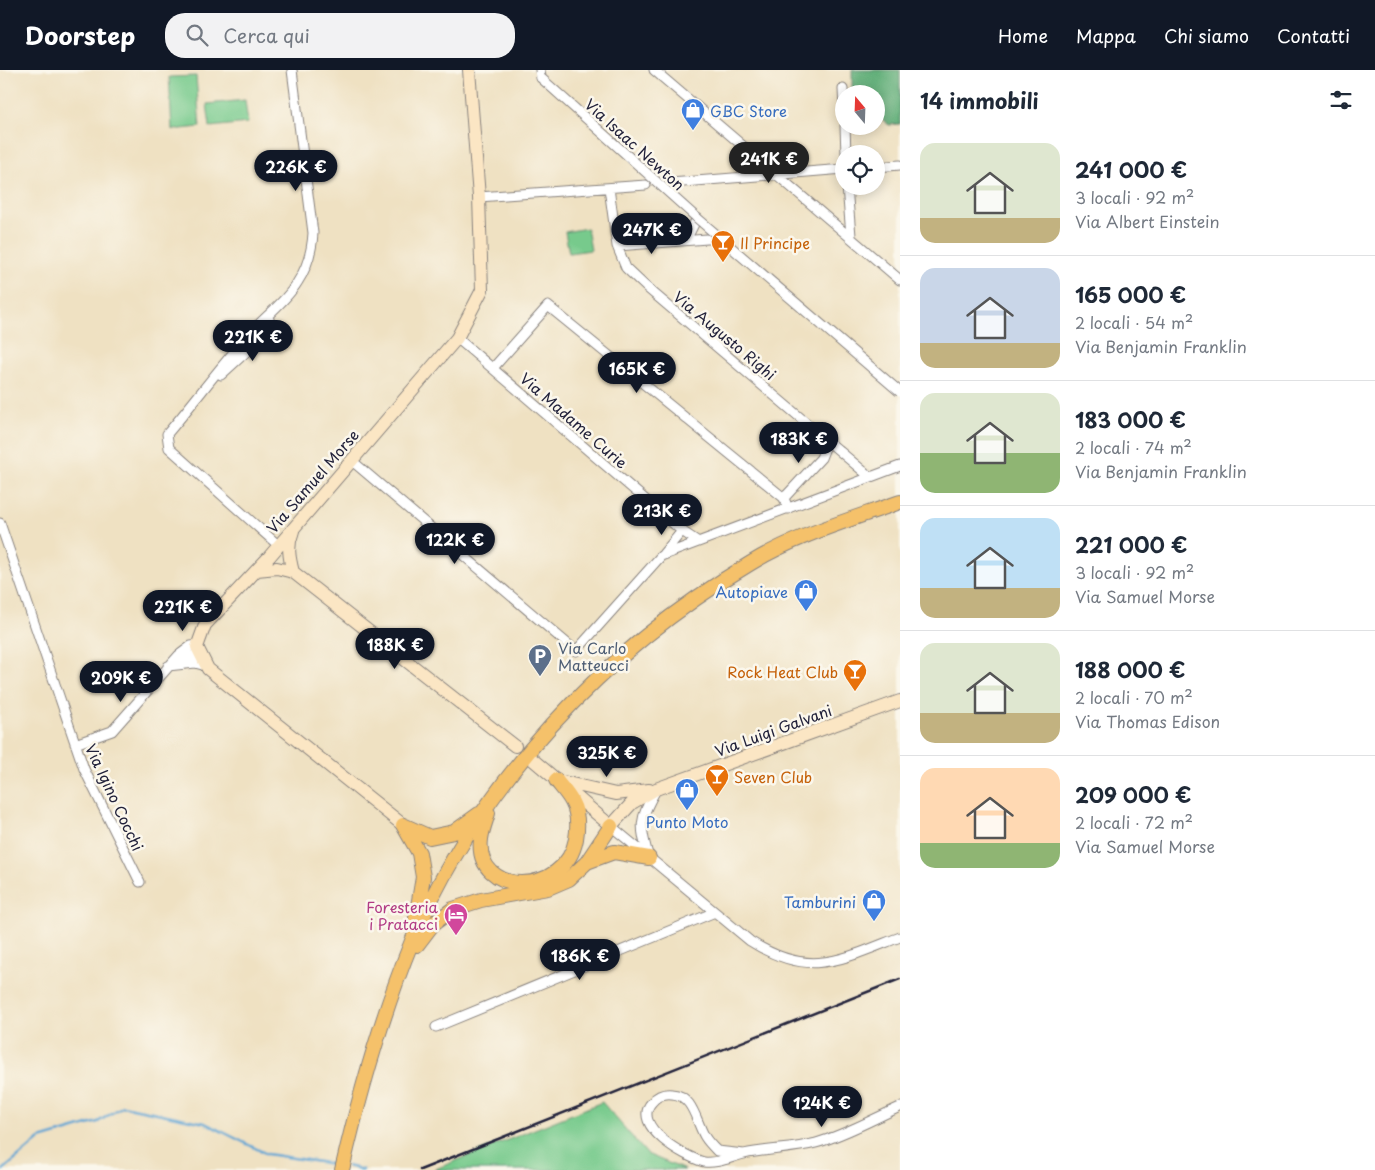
<!DOCTYPE html>
<html lang="it">
<head>
<meta charset="utf-8">
<style>
	body { margin:0; font-family:"Playpen Sans",sans-serif; background:#f2f2f3; color:#1f2937; height:100vh; display:flex; flex-direction:column; font-size:19px; white-space:nowrap }
	* { box-sizing:border-box; margin:0 }
	p { font-size:16px; color:#747a83 }
	.icon { flex:none; width:28px; height:28px; fill:none; stroke:currentColor; stroke-width:2; stroke-linecap:round; stroke-linejoin:round }
	.map { position:relative; flex:1; overflow:hidden }
	.side { display:flex; flex-direction:column; background:#fff; width:475px }
	.side>* { flex:none }
	.needle { width:32px; rotate:341deg }
	.buttons { position:absolute; left:835px; top:15px; display:grid; gap:10px }
	.buttons a { display:grid; place-items:center; width:50px; height:50px; border-radius:50%; background:#fff; box-shadow:0 2px 12px #0003; font-size:25px }
	.price { position:absolute; translate:-50% -42px; padding:0 11px; border-radius:18px; background:#111827; color:#fff; font-size:16px; line-height:32px; filter:drop-shadow(0 1px 2px #0008) }
	.price::after { content:''; position:absolute; left:50%; top:30px; width:15px; height:11px; margin-left:-8px; background:inherit; clip-path:polygon(0 0,100% 0,50% 100%) }
	.price.current { background:#222; color:#fff }
	ul { padding:0; list-style:none }
	li { display:flex; align-items:center; gap:15px; height:125px; padding:0 20px }
	li+li { border-top:1px solid #e0e1e3 }
	li span { display:grid; place-items:center; flex:none; width:140px; height:100px; border-radius:15px; color:#555 }
	li>.icon { margin-inline-start:auto }
	span .icon { width:60px; height:60px; fill:#fffc; stroke-width:1 }
	li b { font-size:21px }
	h2 { display:flex; justify-content:space-between; align-items:center; height:60px; padding:0 20px; font-size:21px }
	header { display:flex; align-items:center; gap:30px; box-sizing:border-box; height:70px; padding:0 25px; background:#111827; color:#fff }
	header strong { font-size:24px }
	nav { display:flex; gap:28px; margin-inline-start:auto; font-size:18px }
	.search { width:350px; height:45px; background:#f2f2f3; display:flex; align-items:center; gap:12px; box-sizing:border-box; padding:0 18px; border-radius:20px; color:#747a83; font-size:19px }
	main { display:flex; flex:1; min-height:0 }
	.map>svg:first-child { display:block }
	.green { fill:#77ca8c; stroke:#4c7664 }
	.forest { fill:#61ae78; stroke:#42685a }
	.lines { fill:none; stroke-linecap:round; stroke-linejoin:round }
	.stream { stroke:#5da5d4; stroke-width:2.5 }
	.street-casing { stroke:#88827e; stroke-width:11 }
	.secondary-casing { stroke:#88827e; stroke-width:14 }
	.primary-casing { stroke:#88827e; stroke-width:16 }
	.street { stroke:#fff; stroke-width:9 }
	.secondary { stroke:#fbe6c4; stroke-width:12 }
	.primary { stroke:#f5c16b; stroke-width:14 }
	.rail { stroke:#22223b; stroke-width:2.5 }
	.street-bridge-casing { stroke:#88827e; stroke-width:11; stroke-linecap:butt }
	.street-bridge { stroke:#fff; stroke-width:9 }
	.labels { text-anchor:middle; dominant-baseline:central; stroke-width:5; stroke-linejoin:round; paint-order:stroke }
	.shop-label { font-size:15px; fill:#366cbe; stroke:#fbf7ec; text-anchor:end }
	.street-label { font-size:15px; fill:#22223b; stroke:#fbf7ec }
	.food-label { font-size:15px; fill:#c56008; stroke:#fbf7ec; text-anchor:start }
	.service-label { font-size:15px; fill:#4e5e75; stroke:#fbf7ec; text-anchor:start }
	.hotel-label { font-size:15px; fill:#b23c85; stroke:#fbf7ec; text-anchor:end }
</style>
</head>
<body>
<header>
<strong>Doorstep</strong>
<div class="search"><svg class="icon" aria-label="search" viewBox="0 0 24 24"><circle cx="10" cy="10" r="6"/><path d="M15 15l6 6"/></svg>Cerca qui</div>
<nav><a>Home</a><a>Mappa</a><a>Chi siamo</a><a>Contatti</a></nav>
</header>
<main>
<div class="map">
<svg width="900" height="1100" viewBox="0 0 900 1100">
	<rect width="100%" height="100%" fill="#fbf7ec"/>
	<filter id="ink" filterUnits="userSpaceOnUse"><feTurbulence type="fractalNoise" baseFrequency=".02" numOctaves="2"/><feDisplacementMap in="SourceGraphic" scale="10" xChannelSelector="R" yChannelSelector="G"/><feConvolveMatrix kernelMatrix="1 2 1 2 8 2 1 2 1" color-interpolation-filters="sRGB"/></filter>
	<filter id="wash" filterUnits="userSpaceOnUse"><feTurbulence type="fractalNoise" baseFrequency=".0096" numOctaves="4" result="noise"/><feDisplacementMap in="SourceGraphic" scale="20" xChannelSelector="R" yChannelSelector="G"/><feGaussianBlur stdDeviation="1.12" result="paint"/><feColorMatrix in="noise" values="0 0 0 0 0 0 0 0 0 0 0 0 0 0 0 0 0 1.4 0 .05"/><feComposite in="paint" operator="in"/></filter>
	<g filter="url(#wash)">
		<rect width="100%" height="100%" fill="#efe1c2"/>
		<!-- green -->
		<path class="green" d="M196 6 200 57 172 60 169 7Z
			M245 30 248 53 210 57 207 34Z
			M587 158 591 180 569 183 565 162Z
			M602 1032 647 1084 685 1100H433Z"/>
		<!-- forest -->
		<path class="forest" d="M852 0H900V54L889 55 879 47H876V24H852Z"/>
		<g class="lines">
			<!-- stream -->
			<path class="stream" d="M347 1096 363 1100
				M3 1100 40 1069 98 1052 123 1036 205 1053 267 1084 339 1095"/>
		</g>
	</g>
	<g filter="url(#ink)">
		<g class="lines">
			<!-- street casing -->
			<g class="street-casing">
				<path id="street" d="M540 0 541 8
					M654 0 900 210
					M843 19 844 40
					M845 56 846 84
					M876 97 900 95
					M671 113 844 99
					M847 116 851 166
					M609 118 617 176 626 198 645 216 869 406
					M479 127 646 115
					M686 170 697 148
					M617 176 720 168
					M457 268 682 461 697 471
					M493 298 548 236 784 428 788 439
					M221 305 255 274 269 249
					M351 390 576 581 661 486 900 396
					M784 428 821 388 828 370
					M0 453 84 699 140 812
					M278 475 169 378 167 364C197 329 224 291 255 258 269 243 286 231 297 213 307 198 312 181 313 163L292 0
					M663 484 682 461
					M178 591 200 583
					M168 596 195 593 206 596
					M75 674 112 661 179 585 191 576 198 575
					M611 756 750 871C809 909 841 890 900 867
					M649 788C639 755 639 750 656 720
					M436 957 715 842
					M744 1084 717 1081C713 1077 708 1072 705 1067 696 1052 693 1025 672 1024 664 1023 657 1026 652 1032 630 1056 685 1087 704 1092 717 1094 731 1087 744 1084 768 1079 793 1079 816 1073 845 1065 873 1049 900 1037"/>
			</g>
			<!-- secondary casing -->
			<g class="secondary-casing">
				<path id="secondary" d="M293 461C287 476 289 487 293 502
					M257 500 277 498 293 502 515 676
					M532 689 611 756 632 733 656 719 900 631
					M563 712 616 724 649 720
					M403 755 208 599 197 577 205 555 269 487 457 268 482 220 479 127 469 0"/>
			</g>
			<!-- primary casing -->
			<g class="primary-casing">
				<path id="primary" d="M488 743C486 751 482 760 481 769 474 827 565 828 576 769 578 757 578 743 572 732 568 724 561 717 556 710
					M403 755 419 783 423 807 415 854
					M403 755 430 767 454 762 479 744
					M587 792 614 782 649 788
					M417 875 433 854 453 839 481 830 548 818 569 809 587 792 611 756
					M342 1100C360 1022 382 945 412 871 479 713 604 580 751 493 797 465 850 450 900 432"/>
			</g>
			<!-- street -->
			<use href="#street" class="street"/>
			<!-- secondary -->
			<use href="#secondary" class="secondary"/>
			<!-- primary -->
			<use href="#primary" class="primary"/>
			<!-- rail -->
			<path class="rail" d="M420 1100 900 909"/>
			<!-- street-bridge casing -->
			<g class="street-bridge-casing">
				<path id="street-bridge" d="M541 8 697 148 900 322"/>
			</g>
			<!-- street-bridge -->
			<use href="#street-bridge" class="street-bridge"/>
		</g>
	</g>
	<!-- icons -->
	<defs>
		<g id="shop-pin" transform="scale(1.25)"><path d="M0 17L-7.5 6A9.5 9.5 0 1 1 7.5 6Z" fill="#3f7fe0" stroke="#fbf7ec"/><path d="M-5-2.5h2.3a2.7 3.5 0 0 1 5.4 0H5L5.5 6h-11ZM-1.5-2.5h3a1.5 2.3 0 0 0-3 0Z" fill="#fff"/></g>
		<g id="bar-pin" transform="scale(1.25)"><path d="M0 17L-7.5 6A9.5 9.5 0 1 1 7.5 6Z" fill="#e8710a" stroke="#fbf7ec"/><path d="M-6-5H6L.8 .8V4.5H3.5V6h-7V4.5H-.8V.8Z" fill="#fff"/></g>
		<g id="parking-pin" transform="scale(1.25)"><path d="M0 17L-7.5 6A9.5 9.5 0 1 1 7.5 6Z" fill="#5c6f8a" stroke="#fbf7ec"/><path d="M-3.5-5.5H1a3.5 3.5 0 0 1 0 7H-1V5.5H-3.5ZM-1-3.4V-.6H.8a1.4 1.4 0 0 0 0-2.8Z" fill="#fff"/></g>
		<g id="hotel-pin" transform="scale(1.25)"><path d="M0 17L-7.5 6A9.5 9.5 0 1 1 7.5 6Z" fill="#d1479c" stroke="#fbf7ec"/><path d="M-6-4.5h1.5V1H6V5H4.5V3h-9V5H-6ZM-4 0a1.8 1.8 0 1 1 3.6 0ZM.5 0V-2.5h3Q6-2.5 6 0Z" fill="#fff"/></g>
	</defs>
	<g fill-rule="evenodd">
		<use href="#shop-pin" x="693" y="40"/>
		<use href="#bar-pin" x="723" y="172"/>
		<use href="#shop-pin" x="806" y="521"/>
		<use href="#parking-pin" x="540" y="586"/>
		<use href="#bar-pin" x="855" y="601"/>
		<use href="#bar-pin" x="717" y="706"/>
		<use href="#shop-pin" x="687" y="720"/>
		<use href="#shop-pin" x="874" y="831"/>
		<use href="#hotel-pin" x="456" y="845"/>
	</g>
	<g class="labels">
		<!-- shop labels -->
		<g class="shop-label">
			<text x="710" y="40" text-anchor="start">GBC Store</text>
			<text x="788" y="521">Autopiave</text>
			<text x="687" y="751" text-anchor="middle">Punto Moto</text>
			<text x="856" y="831">Tamburini</text>
		</g>
		<!-- street labels -->
		<g class="street-label">
			<text transform="translate(635 74) rotate(42)">Via Isaac Newton</text>
			<text transform="translate(725 265) rotate(40)">Via Augusto Righi</text>
			<text transform="translate(574 350) rotate(41)">Via Madame Curie</text>
			<text transform="translate(312 411) rotate(-49)">Via Samuel Morse</text>
			<text transform="translate(773 660) rotate(-20)">Via Luigi Galvani</text>
			<text transform="translate(115 727) rotate(65)">Via Igino Cocchi</text>
		</g>
		<!-- food labels -->
		<g class="food-label">
			<text x="740" y="172">Il Principe</text>
			<text x="838" y="601" text-anchor="end">Rock Heat Club</text>
			<text x="734" y="706">Seven Club</text>
		</g>
		<!-- service labels -->
		<g class="service-label">
			<text x="558" y="577">Via Carlo<tspan x="558" dy="17">Matteucci</tspan></text>
		</g>
		<!-- hotel labels -->
		<g class="hotel-label">
			<text x="438" y="836">Foresteria<tspan x="438" dy="17">i Pratacci</tspan></text>
		</g>
	</g>
</svg>
<div class="buttons">
<a><svg class="needle" viewBox="-14 -14 28 28"><path d="M0-13l5 13h-10z" fill="#e53935"/><path d="M0 13l5-13h-10z" fill="#747a83"/></svg></a>
<a><svg class="icon" aria-label="locate" viewBox="0 0 24 24"><circle cx="12" cy="12" r="6"/><path d="M12 2v4M12 18v4M2 12h4M18 12h4"/></svg></a>
</div>
<b class="price current" style="left:769px;top:114px">241K €</b>
<b class="price" style="left:296px;top:122px">226K €</b>
<b class="price" style="left:652px;top:185px">247K €</b>
<b class="price" style="left:253px;top:292px">221K €</b>
<b class="price" style="left:637px;top:324px">165K €</b>
<b class="price" style="left:799px;top:394px">183K €</b>
<b class="price" style="left:662px;top:466px">213K €</b>
<b class="price" style="left:455px;top:495px">122K €</b>
<b class="price" style="left:183px;top:562px">221K €</b>
<b class="price" style="left:395px;top:600px">188K €</b>
<b class="price" style="left:121px;top:633px">209K €</b>
<b class="price" style="left:607px;top:708px">325K €</b>
<b class="price" style="left:580px;top:911px">186K €</b>
<b class="price" style="left:822px;top:1058px">124K €</b>
</div>
<section class="side">
<h2>14 immobili<svg class="icon" aria-label="filters" viewBox="0 0 24 24"><path d="M4 7h16M4 17h16"/><circle cx="9" cy="7" r="2"/><circle cx="15" cy="17" r="2"/></svg></h2>
<ul>
<li><span style="background:linear-gradient(#dfe7d0 75%,#c2b280 0)"><svg class="icon" aria-label="home" viewBox="0 0 24 24"><path d="M3 11l9-7 9 7M6 9v11h12V9"/></svg></span><div><b>241 000 €</b><p>3 locali · 92 m²</p><p>Via Albert Einstein</p></div></li>
<li><span style="background:linear-gradient(#c9d6e8 75%,#c2b280 0)"><svg class="icon" aria-label="home" viewBox="0 0 24 24"><path d="M3 11l9-7 9 7M6 9v11h12V9"/></svg></span><div><b>165 000 €</b><p>2 locali · 54 m²</p><p>Via Benjamin Franklin</p></div></li>
<li><span style="background:linear-gradient(#dfe7d0 60%,#8fb573 0)"><svg class="icon" aria-label="home" viewBox="0 0 24 24"><path d="M3 11l9-7 9 7M6 9v11h12V9"/></svg></span><div><b>183 000 €</b><p>2 locali · 74 m²</p><p>Via Benjamin Franklin</p></div></li>
<li><span style="background:linear-gradient(#bfe0f5 70%,#c2b280 0)"><svg class="icon" aria-label="home" viewBox="0 0 24 24"><path d="M3 11l9-7 9 7M6 9v11h12V9"/></svg></span><div><b>221 000 €</b><p>3 locali · 92 m²</p><p>Via Samuel Morse</p></div></li>
<li><span style="background:linear-gradient(#dfe7d0 70%,#c2b280 0)"><svg class="icon" aria-label="home" viewBox="0 0 24 24"><path d="M3 11l9-7 9 7M6 9v11h12V9"/></svg></span><div><b>188 000 €</b><p>2 locali · 70 m²</p><p>Via Thomas Edison</p></div></li>
<li><span style="background:linear-gradient(#ffd9b3 75%,#8fb573 0)"><svg class="icon" aria-label="home" viewBox="0 0 24 24"><path d="M3 11l9-7 9 7M6 9v11h12V9"/></svg></span><div><b>209 000 €</b><p>2 locali · 72 m²</p><p>Via Samuel Morse</p></div></li>
</ul>
</section>
</main>
</body>
</html>
